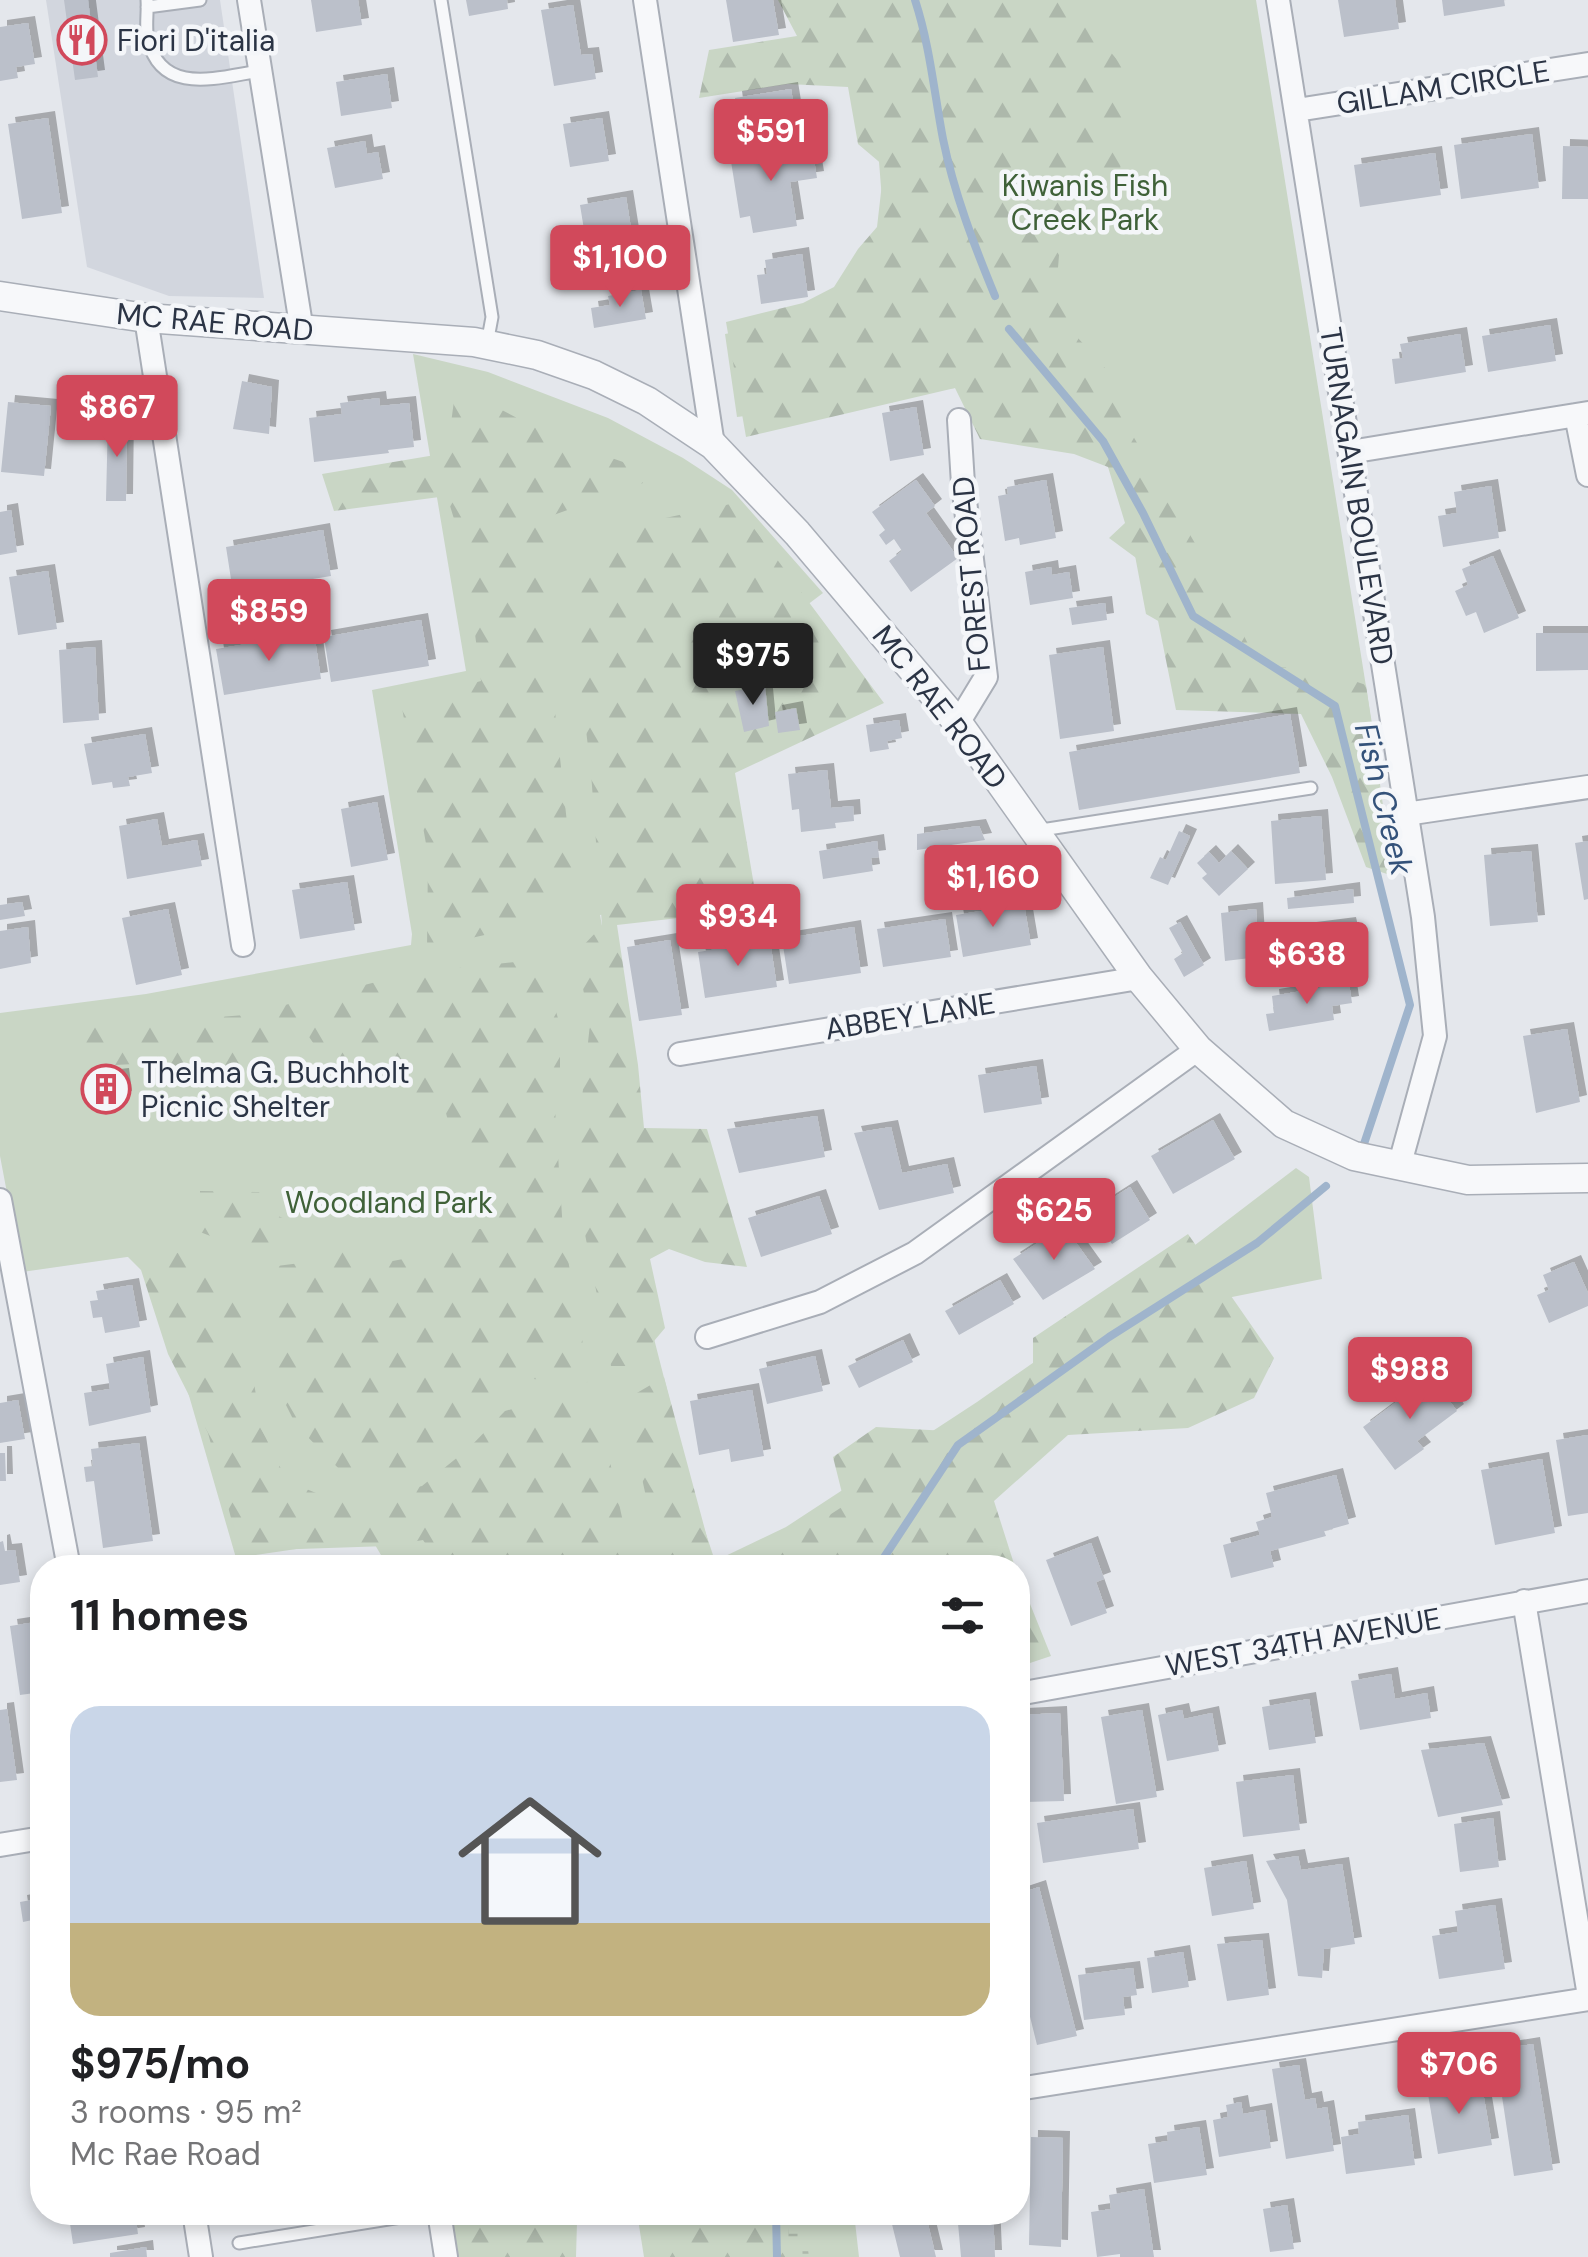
<!DOCTYPE html>
<html lang="en">
<head>
<meta charset="utf-8">
<style>
	body { margin:0; font-family:"DM Sans",sans-serif; background:#f6f6f6; color:#202124; height:100vh; display:flex; flex-direction:column; font-size:38px; white-space:nowrap }
	* { box-sizing:border-box; margin:0 }
	p { font-size:32px; color:#757577 }
	.icon { flex:none; width:55px; height:55px; fill:none; stroke:currentColor; stroke-width:2; stroke-linecap:round; stroke-linejoin:round }
	.map { position:relative; flex:1; overflow:hidden }
	.details { position:absolute; left:30px; top:1555px; width:1000px; height:670px; display:flex; flex-direction:column; background:#fff; border-radius:40px; box-shadow:0 5px 15px #0003 }
	.details>* { flex:none }
	.price { position:absolute; translate:-50% -85px; padding:0 22px; border-radius:10px; background:#d1495b; color:#fff; font-size:32px; line-height:65px; filter:drop-shadow(0 2px 5px #0008) }
	.price::after { content:''; position:absolute; left:50%; top:60px; width:30px; height:22px; margin-left:-15px; background:inherit; clip-path:polygon(0 0,100% 0,50% 100%) }
	.price.on { background:#222; color:#fff }
	ul { padding:0; list-style:none }
	li { display:grid; align-content:center; gap:20px; height:530px; padding:0 40px }
	li span { display:grid; place-items:center; height:310px; border-radius:30px; color:#555 }
	li>.icon { margin-inline-start:auto }
	span .icon { width:180px; height:180px; fill:#fffc; stroke-width:1 }
	li b { font-size:42px }
	h2 { display:flex; justify-content:space-between; align-items:center; height:120px; padding:0 40px; font-size:42px }
	.map>svg:first-child { display:block }
	.built { fill:#d2d6de }
	.green { fill:#c9d6c5 }
	.forest { fill:url(#forest-firs) }
	.wetland { fill:url(#wetland-marsh) }
	.lines { fill:none; stroke-linecap:round; stroke-linejoin:round }
	.stream { stroke:#9fb4cc; stroke-width:8 }
	.building { fill:#bbc0ca; filter:url(#shadow) }
	.service-casing { stroke:#a9aeb7; stroke-width:15 }
	.minor-casing { stroke:#a9aeb7; stroke-width:26 }
	.tertiary-casing { stroke:#a9aeb7; stroke-width:31 }
	.service { stroke:#f7f8fa; stroke-width:11 }
	.minor { stroke:#f7f8fa; stroke-width:22 }
	.tertiary { stroke:#f7f8fa; stroke-width:28 }
	.labels { text-anchor:middle; dominant-baseline:central; stroke-width:9; stroke-linejoin:round; paint-order:stroke }
	.poi-label { font-size:30px; fill:#2b3445; stroke:#f4f6f9; text-anchor:start }
	.street-label { font-size:30px; fill:#2b3445; stroke:#f4f6f9 }
	.park-label { font-size:30px; fill:#3f6138; stroke:#f4f6f9 }
	.water-label { font-size:32px; font-style:italic; fill:#34527a; stroke:#f4f6f9 }
</style>
</head>
<body>
<div class="map">
<svg width="1588" height="2257" viewBox="0 0 1588 2257">
	<defs>
		<pattern id="forest-firs" width="22" height="20" patternUnits="userSpaceOnUse" patternTransform="scale(2.5)"><rect width="22" height="20" fill="#c9d6c5"/><path d="M5 1l3.5 6h-7zM16 11l3.5 6h-7z" fill="#adb8ab"/></pattern>
		<pattern id="wetland-marsh" width="20" height="14" patternUnits="userSpaceOnUse" patternTransform="scale(2.5)"><rect width="20" height="14" fill="#c9d6c5"/><path d="M1 5h8M5 5V1M11 12h8M15 12V8" fill="none" stroke="#adb8ab"/></pattern>
		<filter id="shadow"><feDropShadow dx="7" dy="-7" stdDeviation="0" flood-color="#0004"/></filter>
	</defs>
	<rect width="100%" height="100%" fill="#e4e7ec"/>
	<!-- built -->
	<path class="built" d="M46 0H220L264 298 169 296 87 267Z"/>
	<!-- green -->
	<path class="green" d="M862 0H1256L1377 755H1329L1297 700 1146 614 1124 497 1106 429 955 388 737 417 725 334 878 305 890 299 871 62Z
		M413 354 488 372 608 418 683 458 732 490 823 593 774 630 700 666 746 890 600 915 612 980 638 1276 697 1507 715 1561 786 1527 977 1402 1123 1300 1296 1168 1309 1177 1322 1279 1202 1303 851 1567H388L371 1538 236 1558 148 1254 22 1272 0 1156V1013L146 994 411 945 412 934 372 690 466 671Z
		M637 2213H854L859 2257H644Z"/>
	<!-- forest -->
	<path class="forest" d="M778 0H1095L1090 28 1125 69C1125 112 1128 197 1095 229L1080 227 1061 230 1058 268 1078 338 1115 379 1129 429 1215 578 1259 666 1319 669 1366 685 1393 876 1366 867 1332 777 1301 714 1176 710 1147 566 1109 538 1125 523 1108 467 1074 454 980 439 955 388 746 437 726 322 803 303 834 287 858 249 877 227 884 166 858 144 848 87 788 84 699 98 709 50 797 36Z
		M456 386 555 438 623 462 643 483 534 522 547 537V637L574 888 538 923 427 948 428 855 401 702 481 681 465 555 447 496 334 511 322 474 447 453Z
		M735 503 884 703 735 773 758 909 617 925 638 1065 644 1128 707 1129 747 1267 705 1262 669 1249 650 1259 665 1328 633 1366H611L583 1224 578 1135 590 1024 576 953 602 926 591 772 572 612 587 560 656 520Z
		M515 962 546 978 560 1025V1079L555 1109 563 1231 588 1373 587 1383 533 1379 487 1400 398 1477 344 1474 296 1425 280 1393 269 1282 234 1245 200 1232V1191L259 1192 270 1212 295 1224 273 1247 269 1267 324 1260 347 1249 372 1265 429 1254 444 1231 497 1228 483 1160 456 1153 445 1109 432 1098 399 1100 373 1051 332 1059 318 1050 305 1031 290 1038 282 1061 220 1067 215 1076 137 1080 134 1064 96 1066 76 1028 245 1015 412 973Z
		M1188 1234 1274 1358 1254 1398 1188 1428 1068 1435 994 1501 1015 1567H749L845 1505 833 1457 876 1427 947 1431 1033 1371V1338Z
		M115 1244 194 1255 227 1280 243 1311 261 1428 287 1481 333 1500 380 1496 422 1486 469 1448 505 1411 562 1395 591 1406C615 1456 617 1515 636 1567H441L423 1540 388 1546 240 1551 208 1433 168 1354 141 1270Z
		M664 1377 715 1567H671L648 1506 625 1400Z
		M1018 1574 1051 1656 1018 1667Z
		M446 2213H790L787 2257H668L663 2216 577 2222 576 2257H457Z"/>
	<!-- wetland -->
	<path class="wetland" d="M790 2213H803L809 2257H787Z"/>
	<g class="lines">
		<!-- stream -->
		<path class="stream" d="M915 0C930 46 934 92 943 139 954 193 974 245 995 296
			M1009 329 1103 441 1143 513 1193 616 1335 706 1410 1005 1361 1153
			M877 1568 958 1445 1109 1337 1257 1243 1326 1186
			M776 2212 777 2257"/>
	</g>
	<!-- building -->
	<path class="building" d="M64 0H88L98 77 75 80Z
		M311 0H358L362 25 316 32Z
		M466 0H507L508 9 469 16Z
		M726 0H773L779 35 733 42Z
		M1338 0H1395L1399 29 1344 37Z
		M1442 0H1504L1505 6 1444 16Z
		M573 5 581 55 592 54 596 79 554 86 541 10Z
		M28 23 35 64 16 67 18 78 0 81V27Z
		M387 74 392 108 341 116 336 82Z
		M791 89 798 132 741 141 735 98Z
		M48 118 62 213 22 219 8 124Z
		M602 118 609 161 570 167 563 124Z
		M1532 134 1539 188 1461 199 1454 145Z
		M365 141 367 154 378 152 383 179 335 188 327 148Z
		M811 142 817 178 790 182 797 226 753 233 750 216 740 218 730 155Z
		M1563 146 1588 147V199H1562Z
		M1435 153 1441 195 1360 207 1354 165Z
		M626 197 633 241 587 248 580 205Z
		M802 254 808 297 761 304 757 275 767 274 765 260Z
		M641 290 646 319 594 328 591 308 610 305 608 296Z
		M1550 325 1556 361 1488 372 1482 336Z
		M1460 334 1466 372 1395 384 1392 359 1403 358 1400 344Z
		M242 381 272 387 269 434 233 429Z
		M379 398 380 406 409 403 414 447 388 450 389 453 314 462 309 418 342 414 340 403Z
		M8 402 51 406 44 476 1 472Z
		M916 407 924 455 890 461 882 413Z
		M108 417 127 418 126 501H106Z
		M916 480 935 506 926 513 958 558 911 592 889 561 902 551 894 539 886 545 879 535 885 530 872 512Z
		M1046 480 1056 538 1020 545 1019 538 1005 541 998 496 1008 494 1007 487Z
		M1491 486 1499 538 1443 547 1438 516 1457 513 1454 492Z
		M11 510 17 552 0 555V512Z
		M323 530 331 576 233 592 226 547Z
		M1493 556 1519 618 1484 633 1476 612 1466 616 1455 591 1468 585 1462 569Z
		M1051 567 1052 575 1069 572 1073 598 1030 605 1025 572Z
		M48 571 57 629 18 635 9 577Z
		M1105 603 1107 620 1072 625 1069 608Z
		M421 620 429 666 331 682 324 637Z
		M314 633 321 679 224 695 216 649Z
		M1536 633H1588V670L1536 671Z
		M95 647 99 720 63 723 59 650Z
		M1103 647 1114 731 1060 739 1049 655Z
		M765 685 769 726 744 732 735 691Z
		M796 708 800 730 778 733 775 712Z
		M1290 714 1300 773 1079 810 1069 752Z
		M899 720 902 738 887 741 889 749 870 752 866 725Z
		M145 734 152 773 128 777 130 786 113 788 112 782 92 785 84 744Z
		M827 770 831 808 853 806 854 821 835 823 836 828 801 832 799 809 792 810 788 774Z
		M377 802 388 860 351 867 341 809Z
		M1321 816 1326 880 1275 884 1271 821Z
		M157 819 162 846 197 840 202 866 127 879 119 826Z
		M979 826 985 840 917 850V834Z
		M1179 831 1190 836 1168 885 1150 878 1160 857 1166 860Z
		M877 841 879 857 871 858 873 871 823 879 819 851Z
		M1588 841V899L1584 900 1575 843Z
		M1231 851 1248 869 1219 896 1202 878 1207 874 1197 863 1209 852 1219 863Z
		M1531 851 1538 922 1490 926 1484 855Z
		M347 882 355 930 300 939 292 890Z
		M1353 889 1354 903 1288 909 1287 898Z
		M22 902 25 916 0 920V905Z
		M1024 904 1031 945 963 957 956 915Z
		M168 909 182 975 136 985 122 918Z
		M1256 909 1259 957 1225 961 1221 913Z
		M945 919 951 957 883 967 877 929Z
		M1180 922 1204 965 1184 977 1174 959 1183 953 1169 928Z
		M1349 924 1354 947 1277 958 1270 934Z
		M28 927 31 963 0 969V931Z
		M854 927 861 973 789 984 782 939Z
		M670 940 682 1015 639 1021 627 947Z
		M770 941 777 987 705 998 698 952Z
		M1349 983 1352 1003 1332 1006 1334 1020 1269 1031 1266 1014 1274 1013 1272 996Z
		M1567 1029 1580 1102 1536 1113 1523 1036Z
		M1036 1066 1042 1104 984 1113 978 1075Z
		M122 1075 125 1098 90 1103 87 1079Z
		M817 1116 825 1157 739 1173 727 1129Z
		M1213 1120 1235 1159 1173 1194 1151 1156Z
		M891 1127 902 1173 947 1164 954 1193 879 1210 854 1133Z
		M1130 1187 1150 1220 1112 1244 1091 1212Z
		M819 1196 832 1234 761 1257 748 1218Z
		M1064 1226 1095 1269 1043 1300 1013 1259Z
		M1574 1262 1588 1293V1306L1549 1323 1537 1295 1549 1290 1543 1275Z
		M1000 1280 1014 1304 959 1335 945 1311Z
		M132 1285 140 1327 105 1333 102 1317 93 1318 90 1301 98 1300 96 1291Z
		M903 1340 913 1362 859 1388 848 1366Z
		M815 1356 823 1391 767 1404 759 1369Z
		M143 1357 151 1412 89 1426 84 1393 110 1389 106 1364Z
		M1431 1376 1457 1411 1417 1441 1424 1449 1395 1470 1363 1427Z
		M752 1390 764 1456 731 1462 729 1449 699 1455 690 1401Z
		M18 1400 25 1439 0 1443V1403Z
		M1588 1435V1513L1568 1516 1556 1440Z
		M139 1443 153 1541 103 1548 94 1481 86 1482 84 1467 93 1466 91 1449Z
		M0 1453H5L6 1481H0Z
		M1542 1459 1555 1533 1495 1545 1481 1470Z
		M1336 1475 1349 1524 1324 1531 1326 1536 1270 1551 1274 1567 1231 1578 1223 1545 1260 1535 1256 1522 1272 1517 1266 1493Z
		M3 1541 5 1551 15 1550 20 1582 0 1585V1542Z
		M1091 1543 1104 1579 1096 1582 1107 1613 1071 1626 1046 1560Z
		M36 1622 42 1663V1692L20 1695 10 1626Z
		M1391 1674 1395 1699 1427 1693 1431 1718 1360 1730 1351 1681Z
		M1309 1699 1316 1743 1269 1750 1262 1707Z
		M7 1709 17 1780 0 1782V1710Z
		M1142 1710 1157 1797 1116 1804 1101 1717Z
		M1182 1710 1184 1719 1212 1713 1219 1751 1167 1761 1158 1715Z
		M1060 1713 1064 1801 1024 1802 1020 1715Z
		M1484 1743 1503 1805 1438 1817 1421 1750Z
		M1293 1775 1300 1830 1243 1837 1236 1782Z
		M1133 1809 1139 1849 1043 1863 1037 1823Z
		M1493 1818 1499 1867 1460 1872 1454 1824Z
		M1298 1856 1301 1870 1342 1864 1355 1944 1324 1949 1322 1978 1298 1976 1287 1900 1266 1861Z
		M1246 1861 1254 1909 1212 1916 1204 1868Z
		M1039 1887 1077 2036 1037 2045 1018 1968V1894Z
		M42 1898V1918L23 1922 20 1902Z
		M1495 1905 1505 1969 1439 1979 1432 1936 1458 1932 1455 1911Z
		M1262 1940 1269 1995 1227 2001 1217 1944Z
		M1183 1952 1189 1987 1152 1993 1147 1958Z
		M1133 1968 1137 1995 1123 1997 1125 2015 1084 2020 1078 1975Z
		M1533 2044 1553 2170 1514 2176 1495 2050Z
		M1299 2065 1305 2100 1315 2098 1317 2109 1327 2107 1334 2151 1286 2159 1272 2069Z
		M1481 2080 1492 2145 1438 2154 1427 2088Z
		M1241 2102 1243 2114 1265 2110 1271 2148 1219 2157 1213 2120 1228 2117 1226 2105Z
		M1408 2115 1415 2165 1346 2174 1341 2137 1359 2134 1358 2122Z
		M1199 2127 1207 2175 1154 2183 1148 2144 1168 2141 1167 2132Z
		M1031 2137 1063 2138 1061 2247 1029 2245Z
		M1144 2189 1154 2257H1120V2254L1097 2257 1091 2212 1111 2209 1109 2195Z
		M1287 2205 1294 2249 1270 2252 1263 2209Z
		M81 2212H135L138 2234 73 2244 69 2217Z
		M889 2212H925L936 2257H900Z
		M957 2212H993L995 2257H961Z
		M146 2247 147 2257H110V2253Z"/>
	<g class="lines">
		<!-- service casing -->
		<g class="service-casing">
			<path id="service" d="M147 0C148 13 145 27 148 39 161 97 219 77 260 71
				M441 0 492 317 487 344
				M147 7 200 0
				M1035 831 1311 788
				M239 2243 432 2212"/>
		</g>
		<!-- minor casing -->
		<g class="minor-casing">
			<path id="minor" d="M249 0 302 331
				M645 0 713 445
				M1278 0 1423 917 1435 1036 1399 1167
				M1297 110 1588 64
				M146 318 243 945
				M1576 415 1588 475
				M1350 452 1588 413
				M958 723 986 677 963 484 959 420
				M1406 814 1588 787
				M680 1054 1139 978
				M0 1200 69 1568
				M707 1337 820 1302 915 1253 1198 1049
				M1524 1601 1588 1990
				M1018 1694 1588 1591
				M0 1845 42 1838
				M1018 2089 1588 1999
				M194 2212 201 2257
				M439 2212 446 2257"/>
		</g>
		<!-- tertiary casing -->
		<g class="tertiary-casing">
			<path id="tertiary" d="M0 296 146 318 474 342 537 355 594 375 647 401 713 445 797 533 958 723 1139 978 1198 1049 1284 1124 1354 1156 1468 1180 1588 1178"/>
		</g>
		<!-- service -->
		<use href="#service" class="service"/>
		<!-- minor -->
		<use href="#minor" class="minor"/>
		<!-- tertiary -->
		<use href="#tertiary" class="tertiary"/>
	</g>
	<!-- icons -->
	<defs>
		<g id="restaurant-ring" transform="scale(2.5)"><circle r="9.5" fill="#f4f6f9" stroke="#d1495b" stroke-width="1.5"/><path d="M-5-6h1v4h1v-4h1v4h1v-4h1v5L-1.5 .5V6h-2V.5L-5-1ZM5-6V6H3V1.5H1.5Q1.5-4 5-6Z" fill="#d1495b"/></g>
		<g id="building-ring" transform="scale(2.5)"><circle r="9.5" fill="#f4f6f9" stroke="#d1495b" stroke-width="1.5"/><path d="M-4-6H4V6H1V3H-1V6H-4ZM-2.5-4.3h1.7v1.8h-1.7ZM.8-4.3h1.7v1.8H.8ZM-2.5-1h1.7V.8h-1.7ZM.8-1h1.7V.8H.8Z" fill="#d1495b"/></g>
	</defs>
	<g fill-rule="evenodd">
		<use href="#restaurant-ring" x="82" y="40"/>
		<use href="#building-ring" x="106" y="1089"/>
	</g>
	<g class="labels">
		<!-- poi labels -->
		<g class="poi-label">
			<text x="117" y="40">Fiori D'italia</text>
			<text x="141" y="1072">Thelma G. Buchholt<tspan x="141" dy="34">Picnic Shelter</tspan></text>
		</g>
		<!-- street labels -->
		<g class="street-label">
			<text transform="translate(1443 87) rotate(-9)">GILLAM CIRCLE</text>
			<text transform="translate(215 322) rotate(5)">MC RAE ROAD</text>
			<text transform="translate(1357 496) rotate(81)">TURNAGAIN BOULEVARD</text>
			<text transform="translate(971 574) rotate(-95)">FOREST ROAD</text>
			<text transform="translate(940 707) rotate(52)">MC RAE ROAD</text>
			<text transform="translate(910 1016) rotate(-9)">ABBEY LANE</text>
			<text transform="translate(1303 1642) rotate(-10)">WEST 34TH AVENUE</text>
		</g>
		<!-- park labels -->
		<g class="park-label">
			<text x="1085" y="185">Kiwanis Fish<tspan x="1085" dy="34">Creek Park</tspan></text>
			<text x="389" y="1202">Woodland Park</text>
		</g>
		<!-- water labels -->
		<g class="water-label">
			<text transform="translate(1384 799) rotate(76)">Fish Creek</text>
		</g>
	</g>
</svg>
<b class="price" style="left:771px;top:184px">$591</b>
<b class="price" style="left:620px;top:310px">$1,100</b>
<b class="price" style="left:117px;top:460px">$867</b>
<b class="price" style="left:269px;top:664px">$859</b>
<b class="price on" style="left:753px;top:708px">$975</b>
<b class="price" style="left:993px;top:930px">$1,160</b>
<b class="price" style="left:738px;top:969px">$934</b>
<b class="price" style="left:1307px;top:1007px">$638</b>
<b class="price" style="left:1054px;top:1263px">$625</b>
<b class="price" style="left:1410px;top:1422px">$988</b>
<b class="price" style="left:1459px;top:2117px">$706</b>
<section class="details">
<h2>11 homes<svg class="icon" aria-label="filters" viewBox="0 0 24 24"><path d="M4 7h16M4 17h16"/><circle cx="9" cy="7" r="2"/><circle cx="15" cy="17" r="2"/></svg></h2>
<ul>
<li><span style="background:linear-gradient(#c9d6e8 70%,#c2b280 0)"><svg class="icon" aria-label="home" viewBox="0 0 24 24"><path d="M3 11l9-7 9 7M6 9v11h12V9"/></svg></span><div><b>$975/mo</b><p>3 rooms · 95 m²</p><p>Mc Rae Road</p></div></li>
</ul>
</section>
</div>
</body>
</html>
